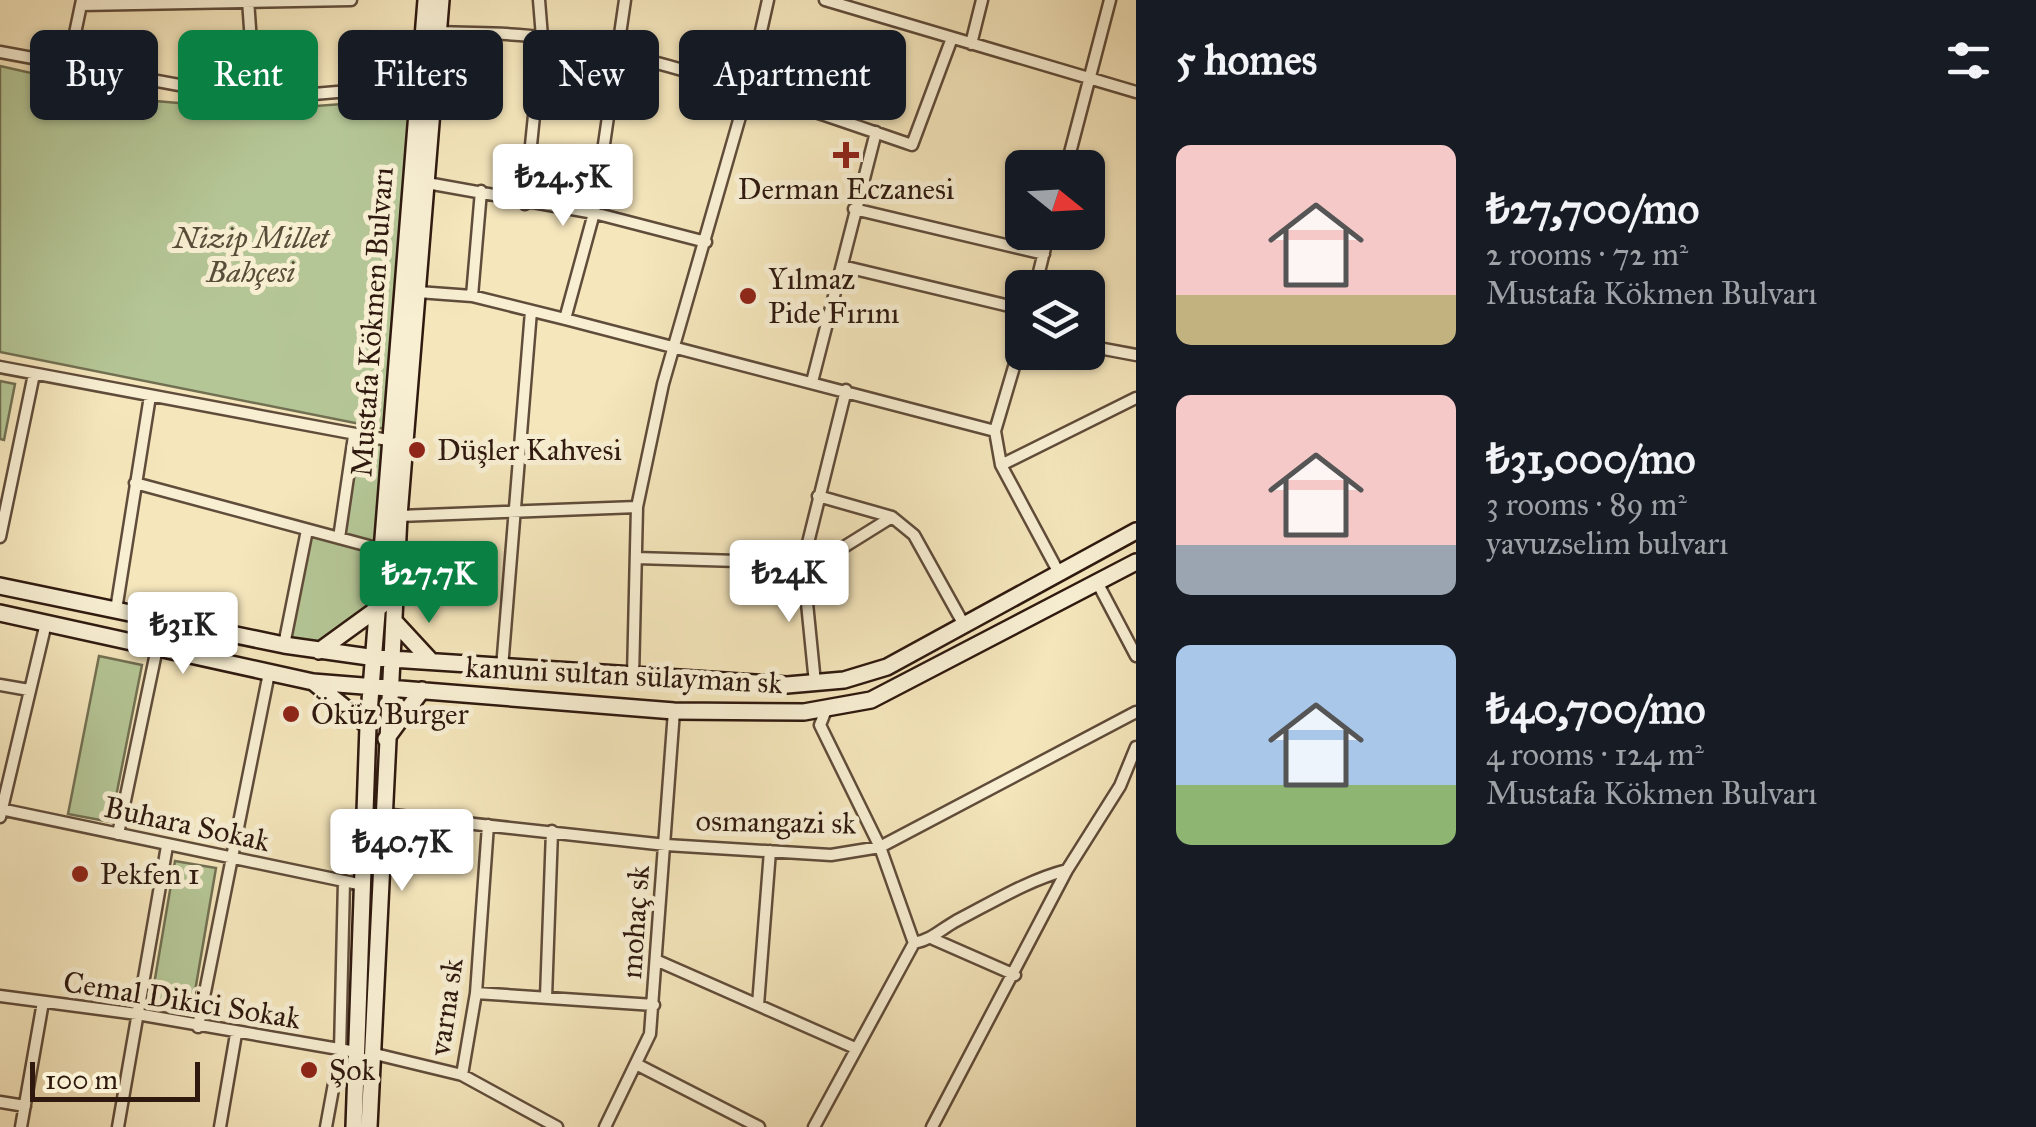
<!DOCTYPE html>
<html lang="en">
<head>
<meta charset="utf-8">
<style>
	body { margin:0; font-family:"IM FELL Great Primer",serif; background:#242831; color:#f1f3f6; height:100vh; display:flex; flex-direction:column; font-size:38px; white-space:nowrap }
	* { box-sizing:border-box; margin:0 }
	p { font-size:32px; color:#9ea1a6 }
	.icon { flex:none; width:55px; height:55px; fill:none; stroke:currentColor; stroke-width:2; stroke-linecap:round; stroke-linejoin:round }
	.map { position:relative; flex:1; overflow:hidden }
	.side { display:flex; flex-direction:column; background:#171b24; width:900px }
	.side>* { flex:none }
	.guide { position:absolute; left:30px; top:30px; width:950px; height:90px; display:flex; gap:20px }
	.needle { width:65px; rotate:108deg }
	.buttons { position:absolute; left:1005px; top:150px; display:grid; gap:20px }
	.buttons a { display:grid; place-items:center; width:100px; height:100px; border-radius:15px; background:#171b24; box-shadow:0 2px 8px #0004; font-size:50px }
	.scale { position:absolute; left:30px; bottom:25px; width:170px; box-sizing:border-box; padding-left:10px; border:5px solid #2f190f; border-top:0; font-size:28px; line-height:35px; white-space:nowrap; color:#2f190f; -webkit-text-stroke:8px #f8efd3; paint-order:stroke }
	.price { position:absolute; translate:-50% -85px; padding:0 22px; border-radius:10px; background:#fff; color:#222; font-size:32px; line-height:65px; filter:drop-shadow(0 2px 5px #0008) }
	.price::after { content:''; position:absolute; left:50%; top:60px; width:30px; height:22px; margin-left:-15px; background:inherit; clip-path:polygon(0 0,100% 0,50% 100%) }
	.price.current { background:#0b8043; color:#fff }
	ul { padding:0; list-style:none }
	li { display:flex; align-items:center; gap:30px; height:250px; padding:0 40px }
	li span { display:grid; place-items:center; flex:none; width:280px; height:200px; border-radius:15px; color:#555 }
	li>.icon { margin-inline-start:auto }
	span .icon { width:120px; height:120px; fill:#fffc; stroke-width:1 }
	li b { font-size:42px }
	h2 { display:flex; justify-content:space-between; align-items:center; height:120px; padding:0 40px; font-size:42px }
	.tag { padding:0 35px; border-radius:15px; background:#171b24; box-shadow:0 2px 8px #0004; font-size:35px; line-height:90px }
	.tag.current { background:#0b8043; color:#fff }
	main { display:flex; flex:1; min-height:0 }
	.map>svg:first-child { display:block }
	.green { fill:#b5c696; stroke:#727052; stroke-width:2.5 }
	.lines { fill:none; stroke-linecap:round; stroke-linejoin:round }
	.street-casing { stroke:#604c3a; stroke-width:15 }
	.secondary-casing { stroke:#2f190f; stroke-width:20 }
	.street { stroke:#f8efd3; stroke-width:10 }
	.secondary { stroke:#f8efd3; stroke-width:15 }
	.poi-dot { fill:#8f2418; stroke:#f8efd3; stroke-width:4 }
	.labels { text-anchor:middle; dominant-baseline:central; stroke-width:10; stroke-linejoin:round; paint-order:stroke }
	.poi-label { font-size:30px; fill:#2f190f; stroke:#f8efd3; text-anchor:start }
	.park-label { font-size:30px; font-style:italic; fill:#574d38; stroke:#f8efd3 }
	.street-label { font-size:30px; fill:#2f190f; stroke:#f8efd3 }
</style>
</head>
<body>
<main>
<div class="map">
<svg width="1136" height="1127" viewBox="0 0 1136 1127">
	<rect width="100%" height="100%" fill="#f5e6bc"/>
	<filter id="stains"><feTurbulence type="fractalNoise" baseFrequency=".002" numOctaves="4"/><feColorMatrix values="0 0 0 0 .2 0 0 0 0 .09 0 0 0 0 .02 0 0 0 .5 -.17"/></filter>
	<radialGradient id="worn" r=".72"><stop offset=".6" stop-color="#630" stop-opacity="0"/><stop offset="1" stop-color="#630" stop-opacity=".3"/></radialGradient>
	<!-- green -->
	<path class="green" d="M0 66 155 101 261 110 410 99 385 429 0 352Z
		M0 381 15 384 4 440 0 439Z
		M354 436 393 441 382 596 319 651 284 645 307 530 338 538Z
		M99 656 142 665 111 822 68 814Z
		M175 861 216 868 192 1009 151 1002Z"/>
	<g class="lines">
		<!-- street casing -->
		<g class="street-casing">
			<path id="street" d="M248 0 255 99 419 85
				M825 0 1136 92
				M81 5 351 0
				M439 32C474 34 512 32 546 38 671 60 792 104 912 145L952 38
				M971 44 982 0
				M0 52 255 99
				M69 62 82 0
				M1066 168 1110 0
				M427 183 594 213 706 242
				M525 204 542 37 539 0
				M854 209 1044 254
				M842 266 1022 309
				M1035 288 1049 232
				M418 292 472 296 565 319 995 431 1001 465 1059 573
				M472 296 481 191
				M565 319 594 213 625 0
				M1088 346 1136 355
				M0 367 393 441
				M812 382 876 132
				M995 431 1022 340
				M1001 465 1136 398
				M135 483 380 549
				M818 496 892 517
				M399 516 637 507
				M0 537 34 374
				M339 538 354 436
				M636 558 803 563 839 550 892 517 914 535 963 623
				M1097 582 1136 656
				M116 610 150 396
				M284 645 307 530
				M502 668 531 311
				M633 677 637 507 663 384 748 89 768 0
				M815 683 803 563 846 390
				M0 685 29 690
				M0 809 363 885
				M383 814 666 845 831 855 880 847 1136 712
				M0 817 46 623
				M118 834 157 648
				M933 939 1015 975
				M914 943C933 939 940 930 956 921 993 902 1028 880 1067 870
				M658 961 855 1048
				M476 993 654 1005
				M0 996 137 1014 356 1052
				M546 997 552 831
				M758 1005 770 851
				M198 1027 269 673
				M371 1053 462 1075 557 1127
				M636 1064 759 1127
				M462 1075 476 993 488 825
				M0 1102 25 1106
				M21 1127 43 1002
				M118 1127 167 846
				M220 1127 236 1034
				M326 1127 340 1051 344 881
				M605 1127 650 1034 674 711
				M814 1127 914 943 880 847 820 725 826 710
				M932 1127 1067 870 1120 786 1136 747"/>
		</g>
		<!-- secondary casing -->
		<g class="secondary-casing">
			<path id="secondary" d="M0 586 284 645 376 658 787 685 844 680 887 667 1136 531
				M0 613 313 682 674 711 804 712 871 700 1136 562
				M395 622 431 661
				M319 651 381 606
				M313 682 368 726
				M386 739 422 690
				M354 1127 368 726 426 0
				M369 1127 399 516 441 0"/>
		</g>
		<!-- street -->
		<use href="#street" class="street"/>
		<!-- secondary -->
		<use href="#secondary" class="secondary"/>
	</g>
	<!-- markers -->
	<g class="poi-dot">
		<path d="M841 140h10v10h10v10h-10v10h-10v-10h-10v-10h10z"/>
		<circle cx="748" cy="296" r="10"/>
		<circle cx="417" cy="450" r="10"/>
		<circle cx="291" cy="714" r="10"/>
		<circle cx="80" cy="874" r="10"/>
		<circle cx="309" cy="1070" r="10"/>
	</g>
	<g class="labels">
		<!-- poi labels -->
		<g class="poi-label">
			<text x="846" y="189" text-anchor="middle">Derman Eczanesi</text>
			<text x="768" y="279">Yılmaz<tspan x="768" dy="34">Pide Fırını</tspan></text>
			<text x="437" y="450">Düşler Kahvesi</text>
			<text x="311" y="714">Öküz Burger</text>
			<text x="100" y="874">Pekfen 1</text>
			<text x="329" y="1070">Şok</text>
		</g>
		<!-- park labels -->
		<g class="park-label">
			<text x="251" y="238">Nizip Millet<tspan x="251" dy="34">Bahçesi</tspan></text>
		</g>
		<!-- street labels -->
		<g class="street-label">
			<text transform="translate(372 322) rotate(-86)">Mustafa Kökmen Bulvarı</text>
			<text transform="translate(624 675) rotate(3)">kanuni sultan sülayman sk</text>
			<text transform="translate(776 822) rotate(1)">osmangazi sk</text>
			<text transform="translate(187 824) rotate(12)">Buhara Sokak</text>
			<text transform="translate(635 922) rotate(-86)">mohaç sk</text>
			<text transform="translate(182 1000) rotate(9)">Cemal Dikici Sokak</text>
			<text transform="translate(446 1007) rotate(-82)">varna sk</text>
		</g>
	</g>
	<rect width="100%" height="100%" filter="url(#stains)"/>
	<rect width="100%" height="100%" fill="url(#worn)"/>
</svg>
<div class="buttons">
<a><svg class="needle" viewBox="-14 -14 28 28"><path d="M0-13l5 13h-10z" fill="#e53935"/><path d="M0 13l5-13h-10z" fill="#9ea1a6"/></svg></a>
<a><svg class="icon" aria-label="layers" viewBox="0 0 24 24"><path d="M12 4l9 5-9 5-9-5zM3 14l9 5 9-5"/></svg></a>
</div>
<div class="scale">100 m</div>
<b class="price" style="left:563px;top:229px">₺24.5K</b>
<b class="price" style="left:789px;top:625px">₺24K</b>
<b class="price current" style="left:429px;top:626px">₺27.7K</b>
<b class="price" style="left:183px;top:677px">₺31K</b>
<b class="price" style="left:402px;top:894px">₺40.7K</b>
<div class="guide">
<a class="tag">Buy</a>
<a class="tag current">Rent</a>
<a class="tag">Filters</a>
<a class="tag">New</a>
<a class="tag">Apartment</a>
</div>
</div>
<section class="side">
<h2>5 homes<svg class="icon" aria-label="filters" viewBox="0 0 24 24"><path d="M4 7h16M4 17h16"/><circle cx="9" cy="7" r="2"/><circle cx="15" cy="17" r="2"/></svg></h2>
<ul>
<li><span style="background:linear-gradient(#f6c9c9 75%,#c2b280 0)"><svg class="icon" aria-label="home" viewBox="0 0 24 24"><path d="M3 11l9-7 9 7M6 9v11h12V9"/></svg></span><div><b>₺27,700/mo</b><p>2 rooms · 72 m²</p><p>Mustafa Kökmen Bulvarı</p></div></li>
<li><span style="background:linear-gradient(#f6c9c9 75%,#9aa5b1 0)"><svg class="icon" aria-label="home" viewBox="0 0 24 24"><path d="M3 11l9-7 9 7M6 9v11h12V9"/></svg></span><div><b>₺31,000/mo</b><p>3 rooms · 89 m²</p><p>yavuzselim bulvarı</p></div></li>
<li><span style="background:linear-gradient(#a9c7e8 70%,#8fb573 0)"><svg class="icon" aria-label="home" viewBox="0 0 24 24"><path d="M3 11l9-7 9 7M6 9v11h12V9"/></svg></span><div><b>₺40,700/mo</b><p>4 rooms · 124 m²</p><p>Mustafa Kökmen Bulvarı</p></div></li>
</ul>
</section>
</main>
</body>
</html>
